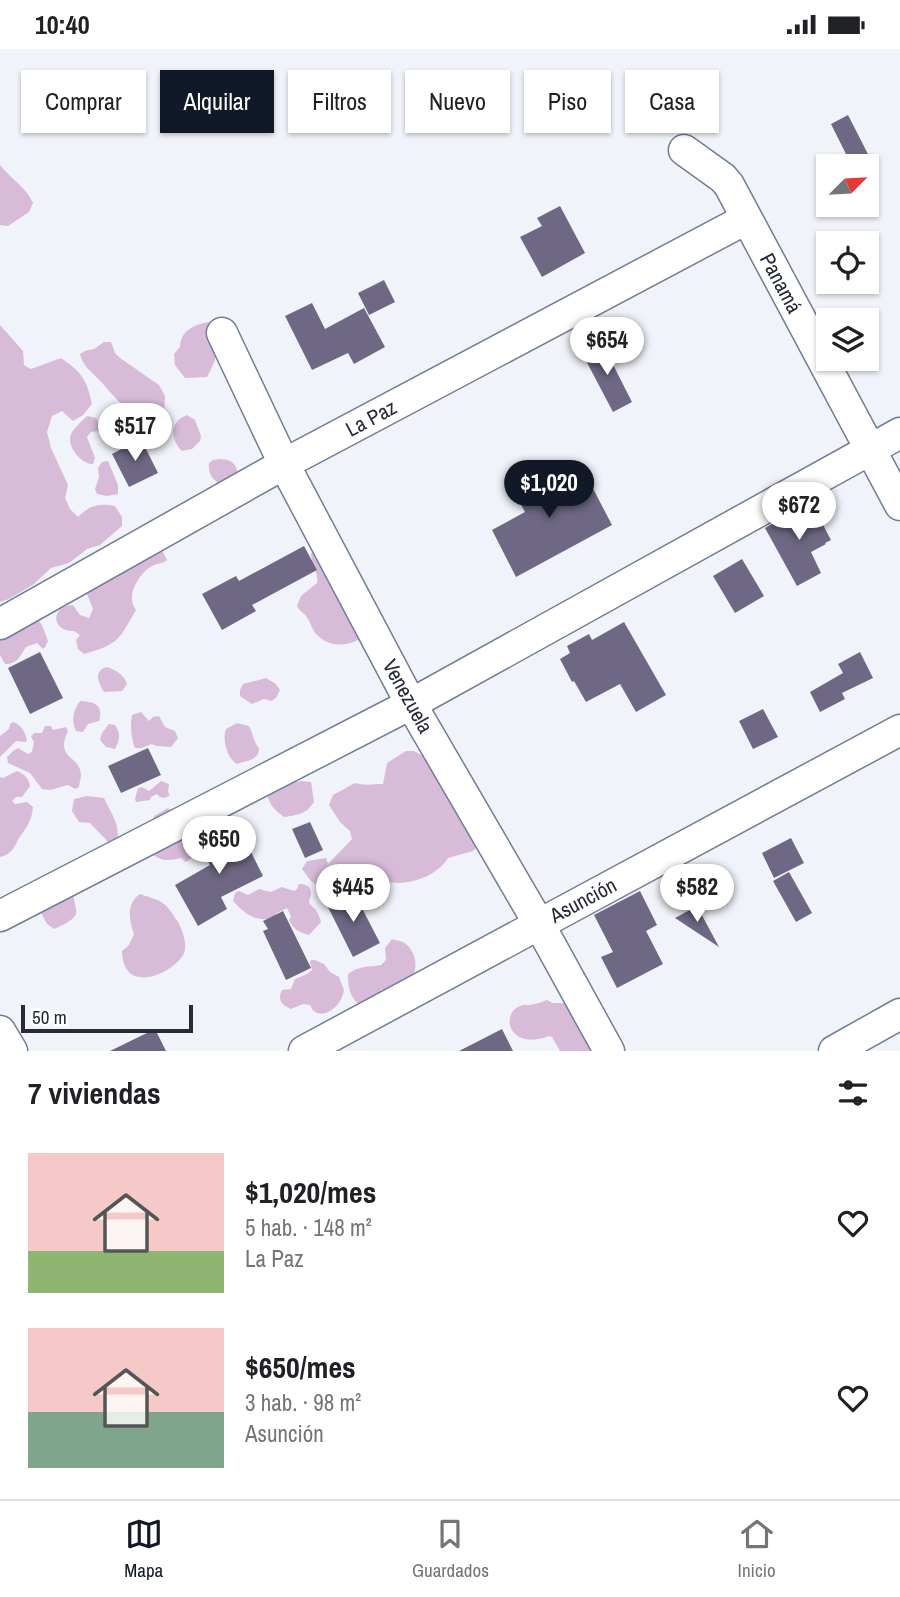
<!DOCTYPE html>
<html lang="es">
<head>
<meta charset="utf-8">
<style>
	body { margin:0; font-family:"Archivo Narrow",sans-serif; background:#f2f2f2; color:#202124; height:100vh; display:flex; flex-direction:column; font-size:26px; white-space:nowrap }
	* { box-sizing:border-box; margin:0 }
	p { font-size:23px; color:#757577 }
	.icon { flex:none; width:38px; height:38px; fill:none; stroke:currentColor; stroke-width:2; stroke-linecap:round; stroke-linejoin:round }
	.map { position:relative; height:1002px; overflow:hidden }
	.panel { display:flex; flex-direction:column; background:#fff; flex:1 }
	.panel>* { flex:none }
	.hud { position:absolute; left:21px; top:21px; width:859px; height:63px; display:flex; gap:14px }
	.needle { width:46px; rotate:66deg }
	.controls { position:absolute; left:816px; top:105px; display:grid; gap:14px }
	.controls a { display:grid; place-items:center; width:63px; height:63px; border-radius:0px; background:#fff; box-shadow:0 2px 5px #0004; font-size:35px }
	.scale { position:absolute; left:21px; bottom:18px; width:172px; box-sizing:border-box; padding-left:7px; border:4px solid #252a35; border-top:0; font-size:19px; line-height:24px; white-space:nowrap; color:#252a35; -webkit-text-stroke:5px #fff; paint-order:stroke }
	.price { position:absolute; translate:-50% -60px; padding:0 16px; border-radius:24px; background:#fff; color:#222; font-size:23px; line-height:46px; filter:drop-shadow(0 2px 4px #0008) }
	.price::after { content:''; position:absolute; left:50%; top:42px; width:21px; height:16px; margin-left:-10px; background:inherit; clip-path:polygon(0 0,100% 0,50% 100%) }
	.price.on { background:#111827; color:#fff }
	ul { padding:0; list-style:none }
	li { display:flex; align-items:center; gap:21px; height:175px; padding:0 28px }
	li span { display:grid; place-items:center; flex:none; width:196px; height:140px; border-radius:0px; color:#555 }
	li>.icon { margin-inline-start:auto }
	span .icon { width:84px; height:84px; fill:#fffc; stroke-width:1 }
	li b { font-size:30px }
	h2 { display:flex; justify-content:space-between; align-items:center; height:84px; padding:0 28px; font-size:30px }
	.pill { padding:0 24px; border-radius:0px; background:#fff; box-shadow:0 2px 5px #0004; font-size:24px; line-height:63px }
	.pill.on { background:#111827; color:#fff }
	.status { display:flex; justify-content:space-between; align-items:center; height:49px; padding:0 35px; background:#fff; direction:ltr }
	.status svg { height:19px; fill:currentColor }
	.menu { display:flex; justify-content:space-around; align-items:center; height:98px; border-top:2px solid #e0e0e0; background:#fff; font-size:19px; color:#757577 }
	.menu a { display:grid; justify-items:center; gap:4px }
	.menu .on { color:#111827 }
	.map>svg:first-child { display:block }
	.green { fill:#d8bbd9 }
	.building { fill:#6f6884 }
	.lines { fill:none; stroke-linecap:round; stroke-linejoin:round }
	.minor-casing { stroke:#707d98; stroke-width:33 }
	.minor { stroke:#fff; stroke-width:30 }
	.labels { text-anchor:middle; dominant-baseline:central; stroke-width:7; stroke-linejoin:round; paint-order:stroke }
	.street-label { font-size:21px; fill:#252a35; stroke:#fff }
</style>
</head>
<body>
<div class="status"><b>10:40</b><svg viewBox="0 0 49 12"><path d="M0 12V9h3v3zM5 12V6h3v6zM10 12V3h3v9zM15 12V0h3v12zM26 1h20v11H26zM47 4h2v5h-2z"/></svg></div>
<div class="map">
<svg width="900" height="1002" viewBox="0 0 900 1002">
	<rect width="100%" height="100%" fill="#f0f3f9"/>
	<!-- green -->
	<path class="green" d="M0 116C11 130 25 137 33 154L29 163 8 177 0 176Z
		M209 273 217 280C218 302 218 308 207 328L185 329 175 316 174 305 180 298C180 282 195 275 209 273Z
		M0 276 23 302 24 316 31 320 61 309C81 323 87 330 92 355L83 366 73 372 62 362 52 367 47 383 51 399 68 436 65 449 70 460 78 468C90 456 99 454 115 457L122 468V477L100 496 87 500 69 514 51 519 34 535 9 550 0 553Z
		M104 293H111L115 304 120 309 159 336 165 347 164 370 148 375C129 365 117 351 103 335 94 324 83 319 80 305L85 302 94 300Z
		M187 366 195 371 201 387 200 392 192 400 182 402C170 390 169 373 187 366Z
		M87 367 96 369 101 377 98 382 91 383 87 388 95 409 93 415C81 415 66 397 71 385 74 379 82 372 87 367Z
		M220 410C232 410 239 416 237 429L228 433 219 435C211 428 208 424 209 414L213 411Z
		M108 412 118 436V445L107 447 97 445 95 440 99 428 98 419 102 413Z
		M154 499 163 503 167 511C162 515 158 514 152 517 142 522 131 539 132 550 132 554 134 558 136 561 118 592 119 595 84 605L78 600 76 591 80 586 74 582C52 583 49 558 73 556L80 566 89 569 93 560 85 540Z
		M313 502 363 588C348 598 329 599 316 585 312 580 311 575 308 570 305 564 300 563 297 557L301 547 317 534C319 524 311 515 311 505Z
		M0 566 37 569 42 576 48 592 45 598 43 600 37 594 26 598C20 607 18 615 5 615L0 606Z
		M107 618C116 621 124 626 127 635L122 642 104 643C98 633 93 622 107 618Z
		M266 629 276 635 280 641 276 649 271 652 264 650 252 655 240 647V641L243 635Z
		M80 652C94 653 104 655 99 672L88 675 83 683 76 682C71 671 73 662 80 652Z
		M141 663 149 672 153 668 159 667 165 678 175 682 178 689 171 698 156 697 152 695 141 699H135C131 688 130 678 132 666Z
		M13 673C22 676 25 683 27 691L26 693 16 692 0 708V687L9 680 10 675Z
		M237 674 249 677C253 684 253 692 259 699 259 712 246 711 237 715 227 709 222 691 226 680Z
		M109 675 115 676C121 685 120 690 115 700L106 698 100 691 102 684Z
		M45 677H51L53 681 66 678 68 682C54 711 81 706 81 727 81 728 79 737 79 738L75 740 68 736 50 741 42 740 30 724 8 714 7 708 13 702 18 699 28 705 32 703 34 693 31 688 34 684H42Z
		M406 702H414L426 709 481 794 473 802 448 809C438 825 418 833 399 834 396 834 392 833 388 834 374 837 365 851 355 832H351L347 839 339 840 335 837 324 842 311 832 302 820 307 812 326 809 328 815 352 790 350 782 340 773 329 756 333 746 355 734C365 737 373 735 383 735L387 714Z
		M17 722C24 725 29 729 30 737L22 748H16L12 752 15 755 27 753 33 758C32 772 26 779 19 789 14 799 12 805 0 808V728L3 729Z
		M291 726 296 733 302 732 311 733 314 753C306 765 298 766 284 768 275 761 270 757 267 745Z
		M161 732 169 735 168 743 170 746 165 749 160 748 157 745 151 748 150 751 136 753 135 750 138 739 142 738 149 742Z
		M87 747 104 749C110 762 121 777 117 791L110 795 90 774 79 773 72 762 74 750Z
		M168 759 188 776 197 793 193 808 186 813 181 809C164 813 160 812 146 800L154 767Z
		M73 834C71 864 90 864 54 880L47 875 38 858Z
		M299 835C306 835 311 837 311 845 311 848 309 850 309 852 309 856 314 858 316 861 319 866 320 869 321 873L309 886C299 883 294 881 289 871L291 868 287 859 277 864 274 868C257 875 244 864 233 852L235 844 239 842 248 846 259 840 271 843 282 838 294 842 297 840Z
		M140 845C163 853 164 851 178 873 182 880 186 891 185 900 184 919 123 952 122 902L129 896 134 885C129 872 126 854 140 845Z
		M392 890C395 891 401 892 403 893 417 901 420 923 408 933 404 938 393 941 387 944L381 940V944L362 958C350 949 348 940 348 925 358 917 368 918 381 916L386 911 385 899Z
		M311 911H315L324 915 330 923 339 928 344 941C343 947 341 952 337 956 329 966 315 969 310 956L303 955 291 960C282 956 277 951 282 941L291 940 295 930 307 925 312 921 310 913Z
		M547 951 553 954H568L594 997 592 1002H560L552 988 549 987C510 1002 499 966 520 957 524 955 525 956 530 956 536 955 542 953 547 951Z"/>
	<!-- building -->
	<path class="building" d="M848 66 870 109 852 117 831 75Z
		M560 157 585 204 542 228 520 188 542 177 537 169Z
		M384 231 395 253 369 266 358 244Z
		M312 254 325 280 364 259 385 298 354 315 348 304 312 321 285 267Z
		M602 294 632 353 613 363 582 304Z
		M141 390 158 424 129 438 112 405Z
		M544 415 560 445 588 430 612 476 516 528 492 481 525 463 509 434Z
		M811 453 831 491 825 494 826 495 811 503 821 524 797 537 765 479Z
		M304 497 317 521 252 556 256 562 222 581 202 545 236 527 239 532Z
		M742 510 764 547 735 564 713 527Z
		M624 573 666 646 636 663 620 635 586 653 574 632 572 633 560 610 570 604 567 597 589 585 592 591Z
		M40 603 63 649 30 665 8 619Z
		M860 603 873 629 842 644 845 650 820 663 810 643 843 624 838 615Z
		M763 660 778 688 753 700 739 672Z
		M148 699 161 726 121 744 108 717Z
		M310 773 323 801 305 809 292 780Z
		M239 779 263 827 221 848 227 860 198 877 175 836 210 816 201 799Z
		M791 789 804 814 774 829 762 804Z
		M789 823 812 864 796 873 773 832Z
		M353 842 380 894 353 908 327 856Z
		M640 842 657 876 646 882 663 915 617 939 601 908 613 903 594 866Z
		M697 857 719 898 675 869Z
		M283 862 311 919 286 931 263 882 268 880 263 872Z
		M155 980 166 1002H110Z
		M502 980 513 1002H459Z"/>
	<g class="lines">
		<!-- minor casing -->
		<g class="minor-casing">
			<path id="minor" d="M684 101 723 129 729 136 900 456
				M222 284 284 415 411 655 539 875 609 1002
				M0 575 284 415 746 170
				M0 867 411 655 900 384
				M0 982 12 1002
				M304 1002 900 681
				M834 1002 900 965"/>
		</g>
		<!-- minor -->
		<use href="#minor" class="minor"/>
	</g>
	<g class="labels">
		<!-- street labels -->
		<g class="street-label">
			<text transform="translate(781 234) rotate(62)">Panamá</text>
			<text transform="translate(371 369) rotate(-28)">La Paz</text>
			<text transform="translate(408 647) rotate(61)">Venezuela</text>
			<text transform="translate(583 851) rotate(-28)">Asunción</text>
		</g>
	</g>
</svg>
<div class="controls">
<a><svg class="needle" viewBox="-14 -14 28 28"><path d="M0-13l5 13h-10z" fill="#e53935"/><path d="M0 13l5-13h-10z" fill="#757577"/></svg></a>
<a><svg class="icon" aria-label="locate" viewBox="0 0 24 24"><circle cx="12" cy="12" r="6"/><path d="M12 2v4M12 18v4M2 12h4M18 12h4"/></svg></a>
<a><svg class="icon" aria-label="layers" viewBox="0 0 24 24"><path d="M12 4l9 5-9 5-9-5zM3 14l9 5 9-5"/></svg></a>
</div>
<div class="scale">50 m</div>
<b class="price" style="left:607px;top:328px">$654</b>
<b class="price" style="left:135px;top:414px">$517</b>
<b class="price on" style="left:549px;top:471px">$1,020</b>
<b class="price" style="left:799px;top:493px">$672</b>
<b class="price" style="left:219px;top:827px">$650</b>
<b class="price" style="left:353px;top:875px">$445</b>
<b class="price" style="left:697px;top:875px">$582</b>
<div class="hud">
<a class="pill">Comprar</a>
<a class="pill on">Alquilar</a>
<a class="pill">Filtros</a>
<a class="pill">Nuevo</a>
<a class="pill">Piso</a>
<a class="pill">Casa</a>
</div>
</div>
<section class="panel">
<h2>7 viviendas<svg class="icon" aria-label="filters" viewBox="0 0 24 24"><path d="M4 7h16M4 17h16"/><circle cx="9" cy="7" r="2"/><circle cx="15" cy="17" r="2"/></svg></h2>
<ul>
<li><span style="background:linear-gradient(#f6c9c9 70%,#8fb573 0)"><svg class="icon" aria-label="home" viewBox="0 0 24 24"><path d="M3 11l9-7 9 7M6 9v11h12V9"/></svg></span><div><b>$1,020/mes</b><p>5 hab. · 148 m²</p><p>La Paz</p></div><svg class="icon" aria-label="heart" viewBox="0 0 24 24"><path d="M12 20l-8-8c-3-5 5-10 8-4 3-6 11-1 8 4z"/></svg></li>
<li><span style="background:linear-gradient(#f6c9c9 60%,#7fa58c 0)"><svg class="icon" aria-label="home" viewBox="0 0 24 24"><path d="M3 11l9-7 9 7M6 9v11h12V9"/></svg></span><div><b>$650/mes</b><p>3 hab. · 98 m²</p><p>Asunción</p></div><svg class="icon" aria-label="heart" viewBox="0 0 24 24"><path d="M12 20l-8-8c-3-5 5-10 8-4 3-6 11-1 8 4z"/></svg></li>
</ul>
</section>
<nav class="menu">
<a class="on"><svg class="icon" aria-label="map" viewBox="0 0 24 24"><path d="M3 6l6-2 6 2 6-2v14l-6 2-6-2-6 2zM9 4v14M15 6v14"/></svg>Mapa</a>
<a><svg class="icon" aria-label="saved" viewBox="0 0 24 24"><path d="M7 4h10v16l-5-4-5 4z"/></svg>Guardados</a>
<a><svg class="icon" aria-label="home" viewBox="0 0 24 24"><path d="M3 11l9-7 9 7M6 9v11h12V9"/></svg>Inicio</a>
</nav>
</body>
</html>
